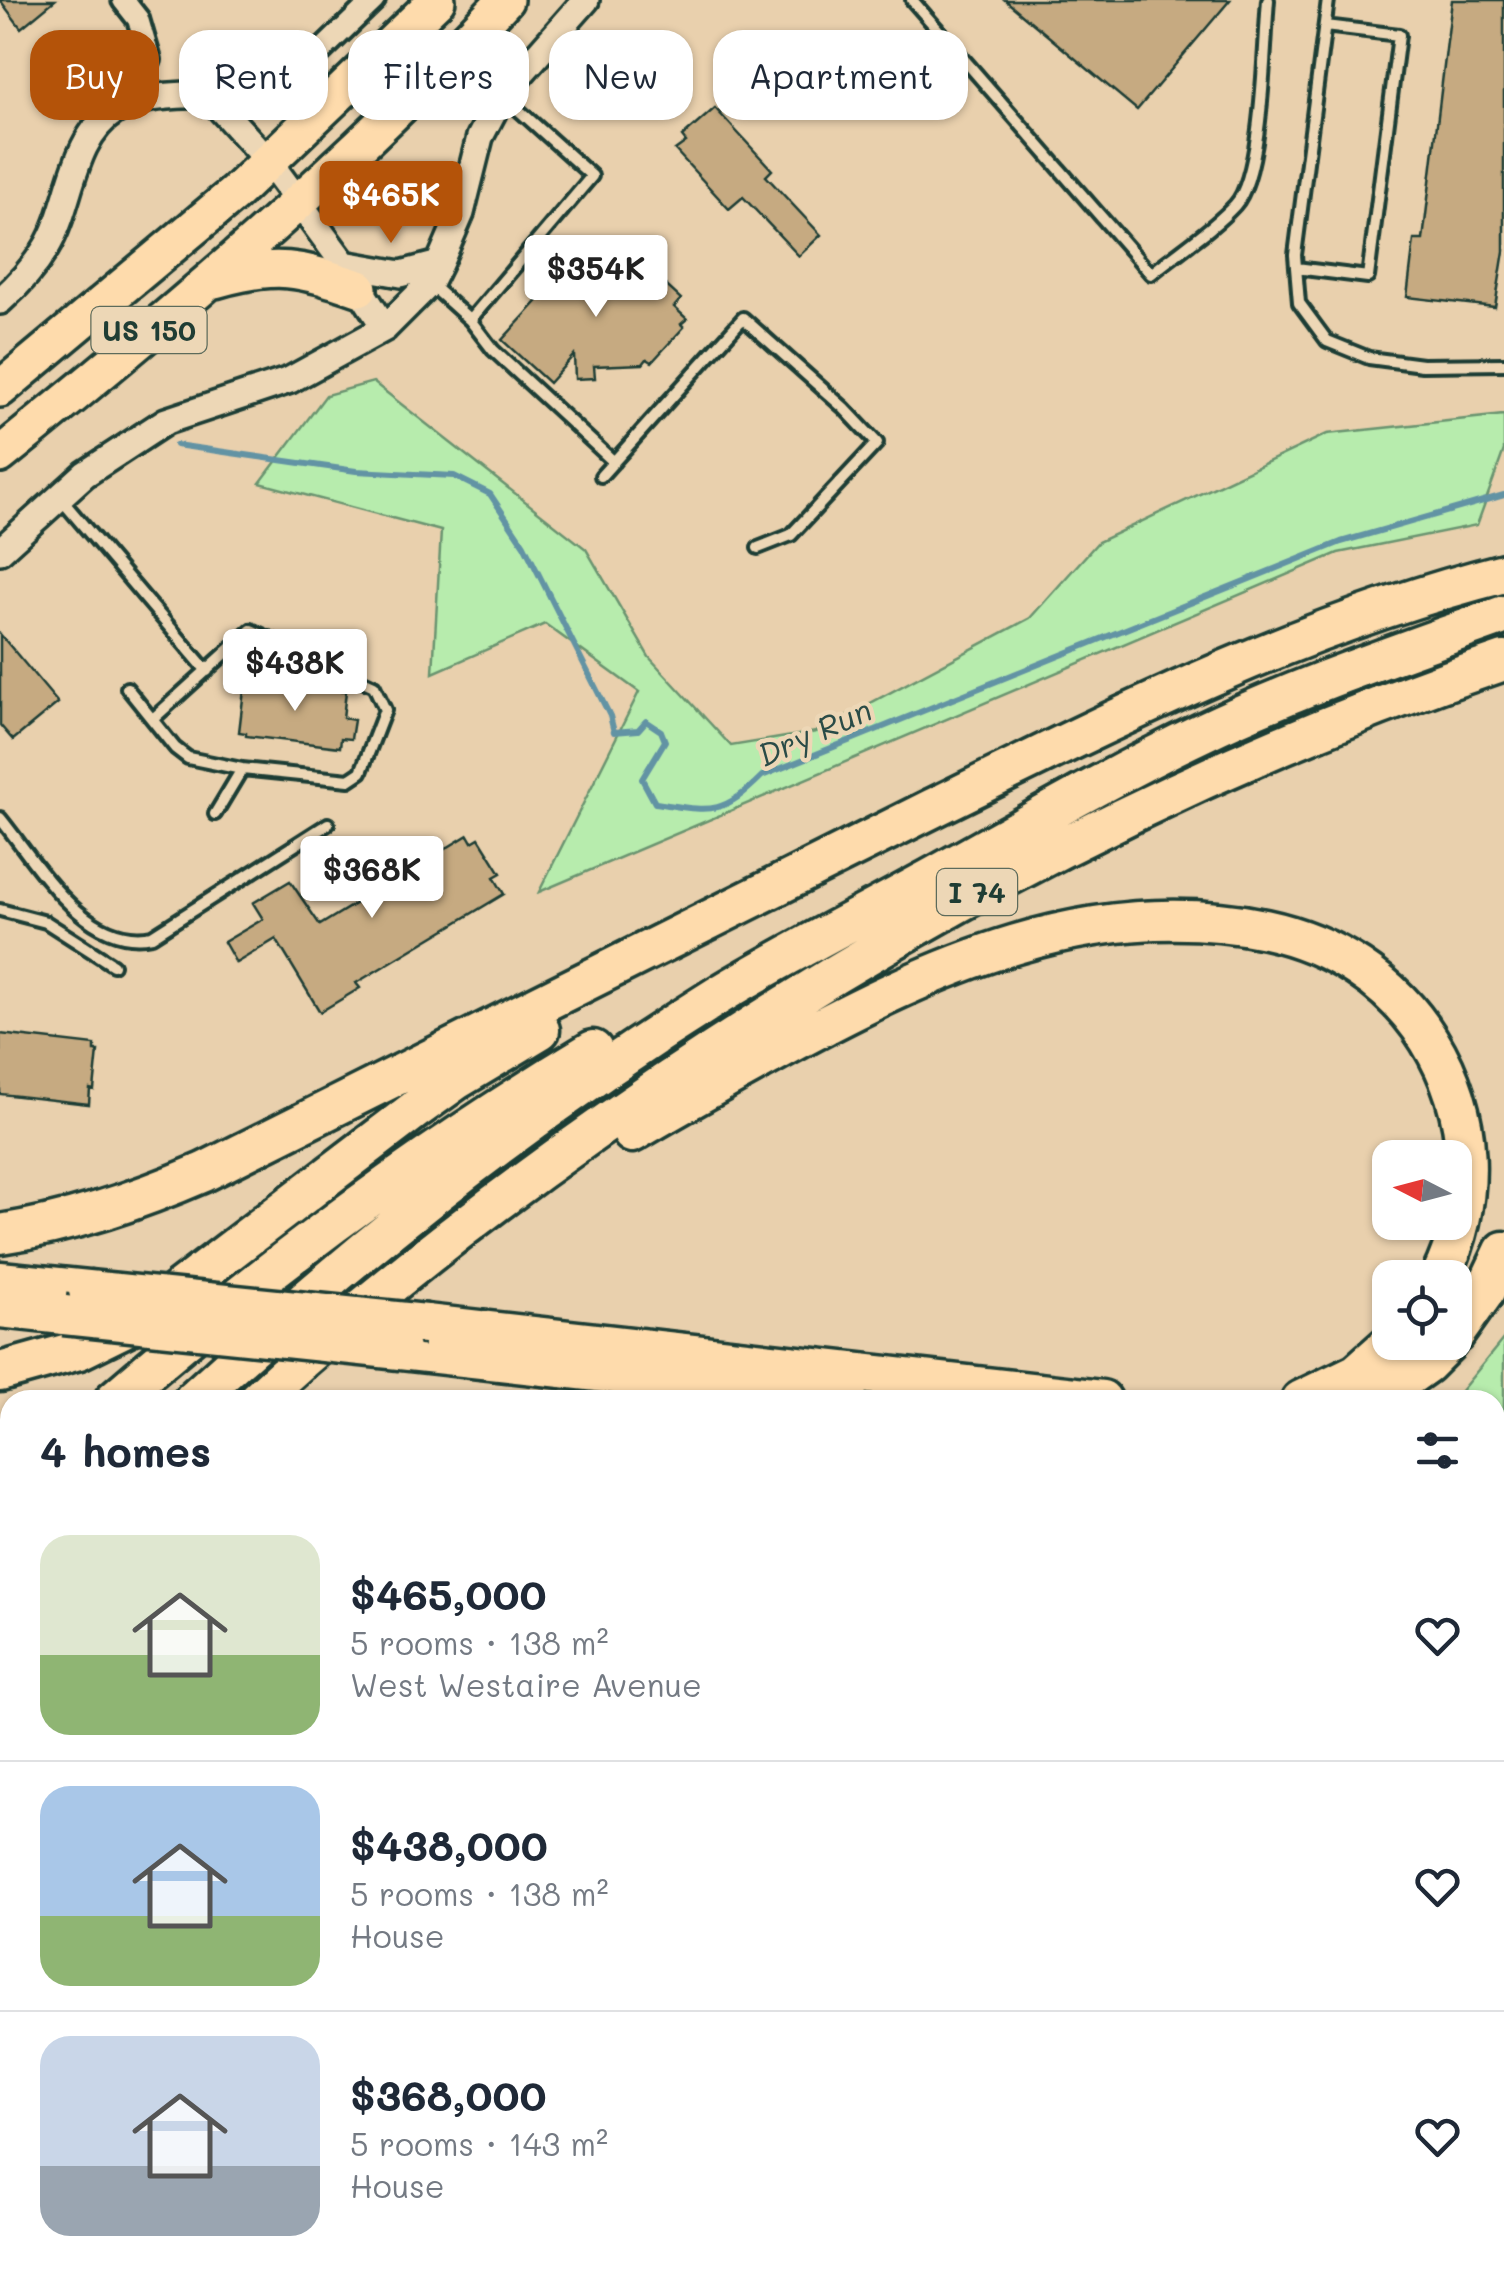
<!DOCTYPE html>
<html lang="en">
<head>
<meta charset="utf-8">
<style>
	body { margin:0; font-family:Mali,sans-serif; background:#f2f2f3; color:#1f2937; height:100vh; display:flex; flex-direction:column; font-size:38px; white-space:nowrap }
	* { box-sizing:border-box; margin:0 }
	p { font-size:32px; color:#747a83 }
	.icon { flex:none; width:55px; height:55px; fill:none; stroke:currentColor; stroke-width:2; stroke-linecap:round; stroke-linejoin:round }
	.map { position:relative; flex:1; overflow:hidden }
	.panel { position:absolute; left:0px; top:1390px; width:1505px; height:890px; display:flex; flex-direction:column; background:#fff; border-radius:30px 30px 0 0; box-shadow:0 2px 8px #0004 }
	.panel>* { flex:none }
	.guide { position:absolute; left:30px; top:30px; width:1000px; height:90px; display:flex; gap:20px }
	.needle { width:65px; rotate:276deg }
	.buttons { position:absolute; left:1372px; top:1140px; display:grid; gap:20px }
	.buttons a { display:grid; place-items:center; width:100px; height:100px; border-radius:20px; background:#fff; box-shadow:0 2px 8px #0004; font-size:50px }
	.price { position:absolute; translate:-50% -85px; padding:0 22px; border-radius:10px; background:#fff; color:#222; font-size:32px; line-height:65px; filter:drop-shadow(0 2px 5px #0008) }
	.price::after { content:''; position:absolute; left:50%; top:60px; width:30px; height:22px; margin-left:-15px; background:inherit; clip-path:polygon(0 0,100% 0,50% 100%) }
	.price.current { background:#b45309; color:#fff }
	ul { padding:0; list-style:none }
	li { display:flex; align-items:center; gap:30px; height:250px; padding:0 40px }
	li+li { border-top:2px solid #e0e1e3 }
	li span { display:grid; place-items:center; flex:none; width:280px; height:200px; border-radius:30px; color:#555 }
	li>.icon { margin-inline-start:auto }
	span .icon { width:120px; height:120px; fill:#fffc; stroke-width:1 }
	li b { font-size:42px }
	h2 { display:flex; justify-content:space-between; align-items:center; height:120px; padding:0 40px; font-size:42px }
	.tag { padding:0 35px; border-radius:30px; background:#fff; box-shadow:0 2px 8px #0004; font-size:35px; line-height:90px }
	.tag.current { background:#b45309; color:#fff }
	.map>svg:first-child { display:block }
	.green { fill:#b7ecad; stroke:#6b9470; stroke-width:2.5 }
	.lines { fill:none; stroke-linecap:round; stroke-linejoin:round }
	.stream { stroke:#6293a4; stroke-width:6 }
	.building { fill:#c6aa81; stroke:#1f3d34; stroke-width:2.5 }
	.service-casing { stroke:#1f3d34; stroke-width:18 }
	.minor-casing { stroke:#1f3d34; stroke-width:28 }
	.tertiary-casing { stroke:#1f3d34; stroke-width:32 }
	.trunk-casing { stroke:#1f3d34; stroke-width:42 }
	.motorway-casing { stroke:#1f3d34; stroke-width:45 }
	.path { stroke:#1f3d34; stroke-width:4; stroke-dasharray:2.5 8; stroke-linecap:butt }
	.service { stroke:#edd7b6; stroke-width:10 }
	.minor { stroke:#edd7b6; stroke-width:20 }
	.tertiary { stroke:#edd7b6; stroke-width:25 }
	.trunk { stroke:#fedbac; stroke-width:35 }
	.motorway { stroke:#fedbac; stroke-width:38 }
	.motorway-bridge-casing { stroke:#1f3d34; stroke-width:45; stroke-linecap:butt }
	.motorway-bridge { stroke:#fedbac; stroke-width:38 }
	.labels { text-anchor:middle; dominant-baseline:central; stroke-width:9; stroke-linejoin:round; paint-order:stroke }
	.shield { fill:#edd7b6; stroke:#5d6b5b; stroke-width:2.5 }
	.shield-label { font-size:28px; font-weight:bold; fill:#1f3d34 }
	.water-label { font-size:32px; font-style:italic; fill:#2a4b47; stroke:#edd7b6 }
</style>
</head>
<body>
<div class="map">
<svg width="1504" height="2280" viewBox="0 0 1504 2280">
	<rect width="100%" height="100%" fill="#e9d0ad"/>
	<filter id="ink" filterUnits="userSpaceOnUse"><feTurbulence type="fractalNoise" baseFrequency=".01" numOctaves="2"/><feDisplacementMap in="SourceGraphic" scale="20" xChannelSelector="R" yChannelSelector="G"/><feConvolveMatrix kernelMatrix="1 2 1 2 8 2 1 2 1" color-interpolation-filters="sRGB"/></filter>
	<g filter="url(#ink)">
		<!-- green -->
		<path class="green" d="M373 382 586 549 649 657 731 746 816 732 1030 618 1098 542 1327 434 1504 415V450L1477 525 1338 553 539 892 639 692 545 624 433 673 441 531 260 483 326 395Z
			M1504 1338V1795L1495 1796V1400H1446L1460 1392Z
			M10 1770V2009L0 2012V1821L10 1809 1 1781Z"/>
		<g class="lines">
			<!-- stream -->
			<path class="stream" d="M176 445 356 471 454 476 490 494 524 545 610 716 614 732 638 730 646 721 661 731 665 741 642 779 655 803C710 811 721 817 762 776L1341 542 1504 495
				M1495 1546 1504 1538
				M0 1946 10 1942"/>
		</g>
		<!-- building -->
		<path class="building" d="M0 0H55L21 28Z
			M1005 0H1230L1137 110Z
			M1452 0H1504V251L1495 307 1407 297 1414 240H1423Z
			M715 108 772 170 766 176 821 235 799 256 743 197 729 209 675 150 686 142 682 137Z
			M591 243 645 291 658 278 681 299 674 307 687 319 681 324 684 327 652 362 647 359 643 364 594 366 595 378 575 379 574 355 549 383 502 340Z
			M0 634 58 703 13 740 0 725Z
			M252 680 346 691 343 718 354 720 351 739 341 738 340 747 246 736V733L239 732 244 690 250 691Z
			M468 835 472 842 479 838 501 873 494 877 504 894 356 983 360 988 320 1012 276 939 236 963 224 942 263 919 253 903 290 881 320 925Z
			M0 1034 95 1045V1051H98L94 1090 90 1089 89 1104 0 1094Z"/>
		<g class="lines">
			<!-- service casing -->
			<g class="service-casing">
				<path id="service" d="M912 0 1151 274C1179 251 1212 230 1235 205 1263 175 1264 44 1268 0
					M1328 0 1295 255 1299 303 1327 341 1369 358 1422 365 1504 364
					M1296 268 1368 277 1399 35 1325 26
					M430 284 470 320 493 350 614 462
					M470 320 592 176 502 95
					M601 476 743 318 844 408 877 443 791 535 758 548
					M60 498 207 671
					M127 688 175 748 188 758 242 769 349 780 361 772 385 710 374 686 251 630 154 718
					M215 814 242 769
					M0 818C37 863 85 950 152 936L328 824
					M0 910 46 922 113 965"/>
			</g>
			<!-- minor casing -->
			<g class="minor-casing">
				<path id="minor" d="M123 0 138 19 150 60
					M207 94 242 66 320 52 374 0
					M1495 1963H1504
					M1495 2040 1504 2034
					M1305 2270 1309 2280
					M1038 2280 1039 2270"/>
			</g>
			<!-- tertiary casing -->
			<g class="tertiary-casing">
				<path id="tertiary" d="M344 264 401 274 439 264
					M0 301C17 286 34 268 46 248 72 206 70 139 115 111 142 94 177 96 207 94L269 162 344 264 385 328
					M0 551 85 474 166 421 290 380 385 328 429 284 439 264 461 213 480 137 502 95 586 0"/>
			</g>
			<!-- trunk casing -->
			<g class="trunk-casing">
				<path id="trunk" d="M215 280C278 262 298 268 359 288
					M0 389 235 193 437 0
					M0 455C176 313 350 165 505 0"/>
			</g>
			<!-- motorway casing -->
			<g class="motorway-casing">
				<path id="motorway" d="M632 1133C682 1103 733 1075 784 1047 932 967 1091 893 1265 929 1331 943 1393 981 1429 1040 1474 1113 1478 1200 1440 1278
					M0 1234C72 1223 137 1201 204 1172 448 1052 689 928 933 808 1118 717 1303 624 1504 573
					M0 1281 88 1290
					M0 1308 64 1315
					M426 1324 1102 1400
					M1455 1334 1484 1293 1504 1251
					M400 1350 848 1400
					M0 1372 79 1350 138 1321 416 1109 455 1081 540 1030
					M114 1400C264 1270 423 1152 593 1050
					M193 1400C356 1250 531 1112 719 995 785 955 855 920 922 883 1015 832 1106 778 1201 733 1299 686 1402 652 1504 615
					M257 1400C399 1270 552 1156 713 1051 960 890 1223 755 1504 661
					M1301 1400 1357 1373 1392 1342
					M1375 1400 1426 1364 1448 1342
					M0 1499 10 1491
					M0 1592 10 1582
					M0 1656 10 1645"/>
			</g>
			<!-- path -->
			<path class="path" d="M194 64 206 61 213 65"/>
			<!-- service -->
			<use href="#service" class="service"/>
			<!-- minor -->
			<use href="#minor" class="minor"/>
			<!-- tertiary -->
			<use href="#tertiary" class="tertiary"/>
			<!-- trunk -->
			<use href="#trunk" class="trunk"/>
			<!-- motorway -->
			<use href="#motorway" class="motorway"/>
			<!-- motorway-bridge casing -->
			<g class="motorway-bridge-casing">
				<path id="motorway-bridge" d="M88 1290 426 1324
					M64 1315 400 1350"/>
			</g>
			<!-- motorway-bridge -->
			<use href="#motorway-bridge" class="motorway-bridge"/>
		</g>
	</g>
	<g class="labels">
		<!-- shield labels -->
		<g class="shield">
			<rect x="91.5" y="307" width="115" height="46" rx="8"/>
			<rect x="937" y="869" width="80" height="46" rx="8"/>
		</g>
		<g class="shield-label">
			<text x="149" y="330">US 150</text>
			<text x="977" y="892">I 74</text>
		</g>
		<!-- water labels -->
		<g class="water-label">
			<text transform="translate(814 731) rotate(-24)">Dry Run</text>
		</g>
	</g>
</svg>
<div class="buttons">
<a><svg class="needle" viewBox="-14 -14 28 28"><path d="M0-13l5 13h-10z" fill="#e53935"/><path d="M0 13l5-13h-10z" fill="#747a83"/></svg></a>
<a><svg class="icon" aria-label="locate" viewBox="0 0 24 24"><circle cx="12" cy="12" r="6"/><path d="M12 2v4M12 18v4M2 12h4M18 12h4"/></svg></a>
</div>
<b class="price current" style="left:391px;top:246px">$465K</b>
<b class="price" style="left:596px;top:320px">$354K</b>
<b class="price" style="left:295px;top:714px">$438K</b>
<b class="price" style="left:372px;top:921px">$368K</b>
<div class="guide">
<a class="tag current">Buy</a>
<a class="tag">Rent</a>
<a class="tag">Filters</a>
<a class="tag">New</a>
<a class="tag">Apartment</a>
</div>
<section class="panel">
<h2>4 homes<svg class="icon" aria-label="filters" viewBox="0 0 24 24"><path d="M4 7h16M4 17h16"/><circle cx="9" cy="7" r="2"/><circle cx="15" cy="17" r="2"/></svg></h2>
<ul>
<li><span style="background:linear-gradient(#dfe7d0 60%,#8fb573 0)"><svg class="icon" aria-label="home" viewBox="0 0 24 24"><path d="M3 11l9-7 9 7M6 9v11h12V9"/></svg></span><div><b>$465,000</b><p>5 rooms · 138 m²</p><p>West Westaire Avenue</p></div><svg class="icon" aria-label="heart" viewBox="0 0 24 24"><path d="M12 20l-8-8c-3-5 5-10 8-4 3-6 11-1 8 4z"/></svg></li>
<li><span style="background:linear-gradient(#a9c7e8 65%,#8fb573 0)"><svg class="icon" aria-label="home" viewBox="0 0 24 24"><path d="M3 11l9-7 9 7M6 9v11h12V9"/></svg></span><div><b>$438,000</b><p>5 rooms · 138 m²</p><p>House</p></div><svg class="icon" aria-label="heart" viewBox="0 0 24 24"><path d="M12 20l-8-8c-3-5 5-10 8-4 3-6 11-1 8 4z"/></svg></li>
<li><span style="background:linear-gradient(#c9d6e8 65%,#9aa5b1 0)"><svg class="icon" aria-label="home" viewBox="0 0 24 24"><path d="M3 11l9-7 9 7M6 9v11h12V9"/></svg></span><div><b>$368,000</b><p>5 rooms · 143 m²</p><p>House</p></div><svg class="icon" aria-label="heart" viewBox="0 0 24 24"><path d="M12 20l-8-8c-3-5 5-10 8-4 3-6 11-1 8 4z"/></svg></li>
</ul>
</section>
</div>
</body>
</html>
